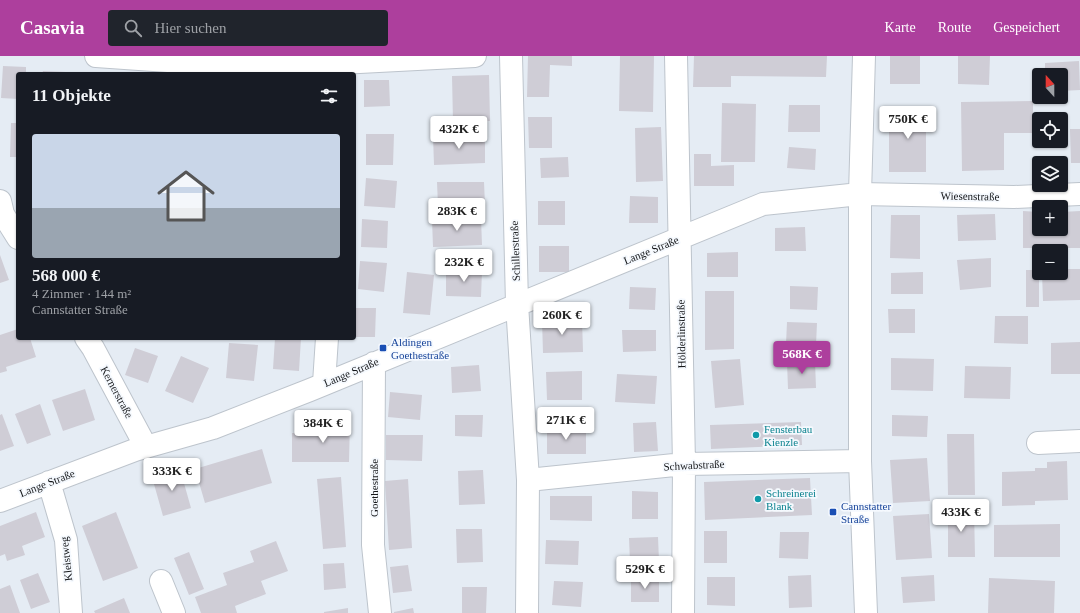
<!DOCTYPE html>
<html lang="de">
<head>
<meta charset="utf-8">
<style>
	body { margin:0; font-family:"Times New Roman",serif; background:#20242c; color:#f1f3f6; height:100vh; display:flex; flex-direction:column; font-size:15px; white-space:nowrap }
	* { box-sizing:border-box; margin:0 }
	p { font-size:13px; color:#9ea1a6 }
	.icon { flex:none; width:22px; height:22px; fill:none; stroke:currentColor; stroke-width:2; stroke-linecap:round; stroke-linejoin:round }
	.map { position:relative; flex:1; overflow:hidden }
	.sheet { position:absolute; left:16px; top:16px; width:340px; height:268px; display:flex; flex-direction:column; background:#171b24; border-radius:4px; box-shadow:0 1px 3px #0004 }
	.sheet>* { flex:none }
	.needle { width:26px; rotate:339deg }
	.tools { position:absolute; left:1032px; top:12px; display:grid; gap:8px }
	.tools a { display:grid; place-items:center; width:36px; height:36px; border-radius:4px; background:#171b24; box-shadow:0 1px 3px #0004; font-size:20px }
	.price { position:absolute; translate:-50% -34px; padding:0 9px; border-radius:4px; background:#fff; color:#222; font-size:13px; line-height:26px; filter:drop-shadow(0 1px 2px #0008) }
	.price::after { content:''; position:absolute; left:50%; top:24px; width:12px; height:9px; margin-left:-6px; background:inherit; clip-path:polygon(0 0,100% 0,50% 100%) }
	.price.current { background:#ad3f9d; color:#fff }
	ul { padding:0; list-style:none }
	li { display:grid; align-content:center; gap:8px; height:212px; padding:0 16px }
	li+li { border-top:1px solid #363941 }
	li span { display:grid; place-items:center; height:124px; border-radius:4px; color:#555 }
	li>.icon { margin-inline-start:auto }
	span .icon { width:72px; height:72px; fill:#fffc; stroke-width:1 }
	li b { font-size:17px }
	h2 { display:flex; justify-content:space-between; align-items:center; height:48px; padding:0 16px; font-size:17px }
	header { display:flex; align-items:center; gap:24px; box-sizing:border-box; height:56px; padding:0 20px; background:#ad3f9d; color:#fff }
	header strong { font-size:19px }
	nav { display:flex; gap:22px; margin-inline-start:auto; font-size:14px }
	.search { width:280px; height:36px; background:#20242c; display:flex; align-items:center; gap:10px; box-sizing:border-box; padding:0 14px; border-radius:4px; color:#9ea1a6; font-size:15px }
	.map>svg:first-child { display:block }
	.building { fill:#cfcdd6 }
	.lines { fill:none; stroke-linecap:round; stroke-linejoin:round }
	.minor-casing { stroke:#bdc4cc; stroke-width:24 }
	.minor { stroke:#fff; stroke-width:22 }
	.transit-dot { fill:#1a4fb4; stroke:#f5f9fe; stroke-width:1.5 }
	.culture-dot { fill:#0f9aa8; stroke:#f5f9fe; stroke-width:1.5 }
	.labels { text-anchor:middle; dominant-baseline:central; stroke-width:3.5; stroke-linejoin:round; paint-order:stroke }
	.street-label { font-size:11px; fill:#15171a; stroke:#f5f9fe }
	.transit-label { font-size:11px; fill:#164399; stroke:#f5f9fe; text-anchor:start }
	.culture-label { font-size:11px; fill:#0d838f; stroke:#f5f9fe; text-anchor:start }
</style>
</head>
<body>
<header>
<strong>Casavia</strong>
<div class="search"><svg class="icon" aria-label="search" viewBox="0 0 24 24"><circle cx="10" cy="10" r="6"/><path d="M15 15l6 6"/></svg>Hier suchen</div>
<nav><a>Karte</a><a>Route</a><a>Gespeichert</a></nav>
</header>
<div class="map">
<svg width="1080" height="557" viewBox="0 0 1080 557">
	<rect width="100%" height="100%" fill="#e5ecf4"/>
	<!-- building -->
	<path class="building" d="M528 0H572V10L550 9 549 41H527Z
		M620 0H654L653 56 619 55Z
		M694 0H827L826 21 731 20V31H693Z
		M890 0H920V28H890Z
		M958 0H990L989 29 958 28Z
		M1079 5 1080 34 1061 35V19H1045V7Z
		M3 10 26 11V18H18V43L1 42Z
		M43 15 66 16V18H42Z
		M489 19 490 65 453 66 452 20Z
		M364 24H389L390 50 364 51Z
		M1033 45V77H1004V114L962 115 961 46Z
		M722 47 756 48 755 106H721Z
		M789 49H820V76H788Z
		M889 53H926V116H889Z
		M528 61H552V92H529Z
		M11 67H18V101H10Z
		M661 71 663 125 636 126 635 72Z
		M1070 73H1080V107H1071Z
		M366 78H394L393 109H366Z
		M485 79V107L434 109 433 80Z
		M789 91 816 93 815 114 787 112Z
		M694 98H711V110L734 109V130H694Z
		M568 101 569 121 541 122 540 102Z
		M366 122 397 125 395 152 364 150Z
		M437 126H484L485 149 438 150Z
		M630 140 658 141V167H629Z
		M538 145H565V169H538Z
		M1023 155 1039 156V173H1061V156L1080 155V192H1023Z
		M995 158 996 184 958 185 957 159Z
		M891 159H920V203L890 202Z
		M481 162 482 189 433 191 432 163Z
		M362 163 388 165 387 192 361 191Z
		M805 171 806 195H775V172Z
		M539 190H569V216H539Z
		M738 196V221H707V197Z
		M0 199 9 224 0 227Z
		M991 202V231L960 234 957 204Z
		M360 205 387 207 384 236 358 233Z
		M1061 213H1080V244L1043 245 1042 217H1061Z
		M446 214 482 215 481 241 446 240Z
		M1026 214H1039V251H1026Z
		M407 216 434 219 430 259 403 257Z
		M923 216V238H891V217Z
		M790 230 818 231 817 254 790 253Z
		M630 231 656 232 655 254 629 253Z
		M705 235H734V293L705 294Z
		M354 252H376L375 281H354Z
		M888 253H915V277H889Z
		M995 260H1028V288L994 287Z
		M582 263 583 296 543 297 542 264Z
		M787 266 817 267 816 289 786 288Z
		M18 273V282H30L36 301 6 311 7 315 0 317V279Z
		M622 274H656V295L623 296Z
		M275 282H301L299 315 273 313Z
		M1080 286V318H1051V287Z
		M229 287 258 289 254 325 226 322Z
		M135 292 158 300 148 327 125 319Z
		M181 300 209 312 193 347 165 335Z
		M891 302 934 303 933 335 891 334Z
		M740 303 744 349 715 352 711 305Z
		M815 305 816 332 788 333 787 306Z
		M479 309 481 335 452 337 451 311Z
		M965 310 1011 311 1010 343 964 342Z
		M582 315V344H547L546 316Z
		M617 318 657 320 655 348 615 346Z
		M85 333 95 364 63 375 52 344Z
		M390 336 422 339 420 364 388 361Z
		M40 348 51 379 27 388 15 358Z
		M2 358 14 390 0 395V359Z
		M455 359H483L482 381 455 380Z
		M892 359 928 360 927 381 892 380Z
		M324 364 350 365 349 406H292V377H323Z
		M656 366 658 395 634 396 633 367Z
		M801 366 802 389 711 393 710 369Z
		M547 371 586 372V398H547Z
		M947 378H974L975 439H948Z
		M386 379H423L422 405 386 404Z
		M262 393 272 427 205 447 195 413Z
		M927 402 930 445 893 447 890 404Z
		M1067 405 1068 444 1035 445V449L1002 450V416L1035 415V412H1047V406Z
		M180 413 191 452 163 460 152 421Z
		M483 414 485 448 459 449 458 415Z
		M341 421 346 491 323 493 317 423Z
		M810 422 812 459 705 464 704 426Z
		M408 423 412 492 389 494 385 425Z
		M632 435 658 436V463H632Z
		M550 440H592V465L550 464Z
		M948 452H974L975 501H948Z
		M36 456 45 481 22 490 25 499 7 505 5 498 0 500V470Z
		M116 456 138 512 103 525 82 470Z
		M929 458 932 502 896 504 893 460Z
		M1060 468V501H994V469Z
		M456 473H482L483 506 457 507Z
		M704 475H727V507H704Z
		M780 476H809L808 503 779 502Z
		M658 481 659 505 630 506 629 482Z
		M546 484 579 485 578 509 545 508Z
		M276 485 288 515 261 525 266 538 235 550 237 557H201L195 541 227 529 223 517 254 506 250 495Z
		M189 496 204 533 189 539 174 502Z
		M344 507 346 532 324 534 323 508Z
		M408 509 412 535 393 537 390 511Z
		M38 517 50 546 31 553 20 524Z
		M811 519 812 551 789 552 788 520Z
		M934 519 935 545 903 547 901 521Z
		M707 521H735V550L707 549Z
		M989 522 1055 525 1054 557H988Z
		M631 523H659V546H631Z
		M554 525 583 526 581 551 552 549Z
		M10 529 20 557H0V533Z
		M462 531H487L486 557H462Z
		M124 542 130 557H95L94 555Z
		M348 552V557H324V556Z
		M413 552 414 557H394V556Z"/>
	<g class="lines">
		<!-- minor casing -->
		<g class="minor-casing">
			<path id="minor" d="M96 0 168 5 340 7 475 0
				M511 0 517 248 528 424 527 557
				M676 0 684 408 683 557
				M864 0 860 138V405L866 557
				M0 145 3 158 18 182
				M86 282 93 292 146 391
				M374 307 373 489 380 557
				M324 327 327 282
				M1038 387 1080 385
				M528 424 684 408 860 405
				M49 426 66 484 71 557
				M0 445 135 394 213 372 310 334 763 148 860 138 1014 141 1080 138
				M161 525 174 557"/>
		</g>
		<!-- minor -->
		<use href="#minor" class="minor"/>
	</g>
	<!-- markers -->
	<g class="transit-dot">
		<rect x="379" y="288" width="8" height="8" rx="2"/>
		<rect x="829" y="452" width="8" height="8" rx="2"/>
	</g>
	<g class="culture-dot">
		<circle cx="756" cy="379" r="4"/>
		<circle cx="758" cy="443" r="4"/>
	</g>
	<g class="labels">
		<!-- street labels -->
		<g class="street-label">
			<text transform="translate(970 140) rotate(1)">Wiesenstraße</text>
			<text transform="translate(651 194) rotate(-22)">Lange Straße</text>
			<text transform="translate(515 195) rotate(-92)">Schillerstraße</text>
			<text transform="translate(681 278) rotate(-91)">Hölderlinstraße</text>
			<text transform="translate(351 316) rotate(-23)">Lange Straße</text>
			<text transform="translate(117 336) rotate(62)">Kernerstraße</text>
			<text transform="translate(694 409) rotate(-3)">Schwabstraße</text>
			<text transform="translate(47 427) rotate(-21)">Lange Straße</text>
			<text transform="translate(374 432) rotate(-90)">Goethestraße</text>
			<text transform="translate(66 503) rotate(-96)">Kleistweg</text>
		</g>
		<!-- transit labels -->
		<g class="transit-label">
			<text x="391" y="286">Aldingen<tspan x="391" dy="13">Goethestraße</tspan></text>
			<text x="841" y="450">Cannstatter<tspan x="841" dy="13">Straße</tspan></text>
		</g>
		<!-- culture labels -->
		<g class="culture-label">
			<text x="764" y="373">Fensterbau<tspan x="764" dy="13">Kienzle</tspan></text>
			<text x="766" y="437">Schreinerei<tspan x="766" dy="13">Blank</tspan></text>
		</g>
	</g>
</svg>
<div class="tools">
<a><svg class="needle" viewBox="-14 -14 28 28"><path d="M0-13l5 13h-10z" fill="#e53935"/><path d="M0 13l5-13h-10z" fill="#9ea1a6"/></svg></a>
<a><svg class="icon" aria-label="locate" viewBox="0 0 24 24"><circle cx="12" cy="12" r="6"/><path d="M12 2v4M12 18v4M2 12h4M18 12h4"/></svg></a>
<a><svg class="icon" aria-label="layers" viewBox="0 0 24 24"><path d="M12 4l9 5-9 5-9-5zM3 14l9 5 9-5"/></svg></a>
<a>+</a>
<a>−</a>
</div>
<b class="price" style="left:908px;top:84px">750K €</b>
<b class="price" style="left:459px;top:94px">432K €</b>
<b class="price" style="left:457px;top:176px">283K €</b>
<b class="price" style="left:464px;top:227px">232K €</b>
<b class="price" style="left:562px;top:280px">260K €</b>
<b class="price current" style="left:802px;top:319px">568K €</b>
<b class="price" style="left:566px;top:385px">271K €</b>
<b class="price" style="left:323px;top:388px">384K €</b>
<b class="price" style="left:172px;top:436px">333K €</b>
<b class="price" style="left:961px;top:477px">433K €</b>
<b class="price" style="left:645px;top:534px">529K €</b>
<section class="sheet">
<h2>11 Objekte<svg class="icon" aria-label="filters" viewBox="0 0 24 24"><path d="M4 7h16M4 17h16"/><circle cx="9" cy="7" r="2"/><circle cx="15" cy="17" r="2"/></svg></h2>
<ul>
<li><span style="background:linear-gradient(#c9d6e8 60%,#9aa5b1 0)"><svg class="icon" aria-label="home" viewBox="0 0 24 24"><path d="M3 11l9-7 9 7M6 9v11h12V9"/></svg></span><div><b>568 000 €</b><p>4 Zimmer · 144 m²</p><p>Cannstatter Straße</p></div></li>
</ul>
</section>
</div>
</body>
</html>
